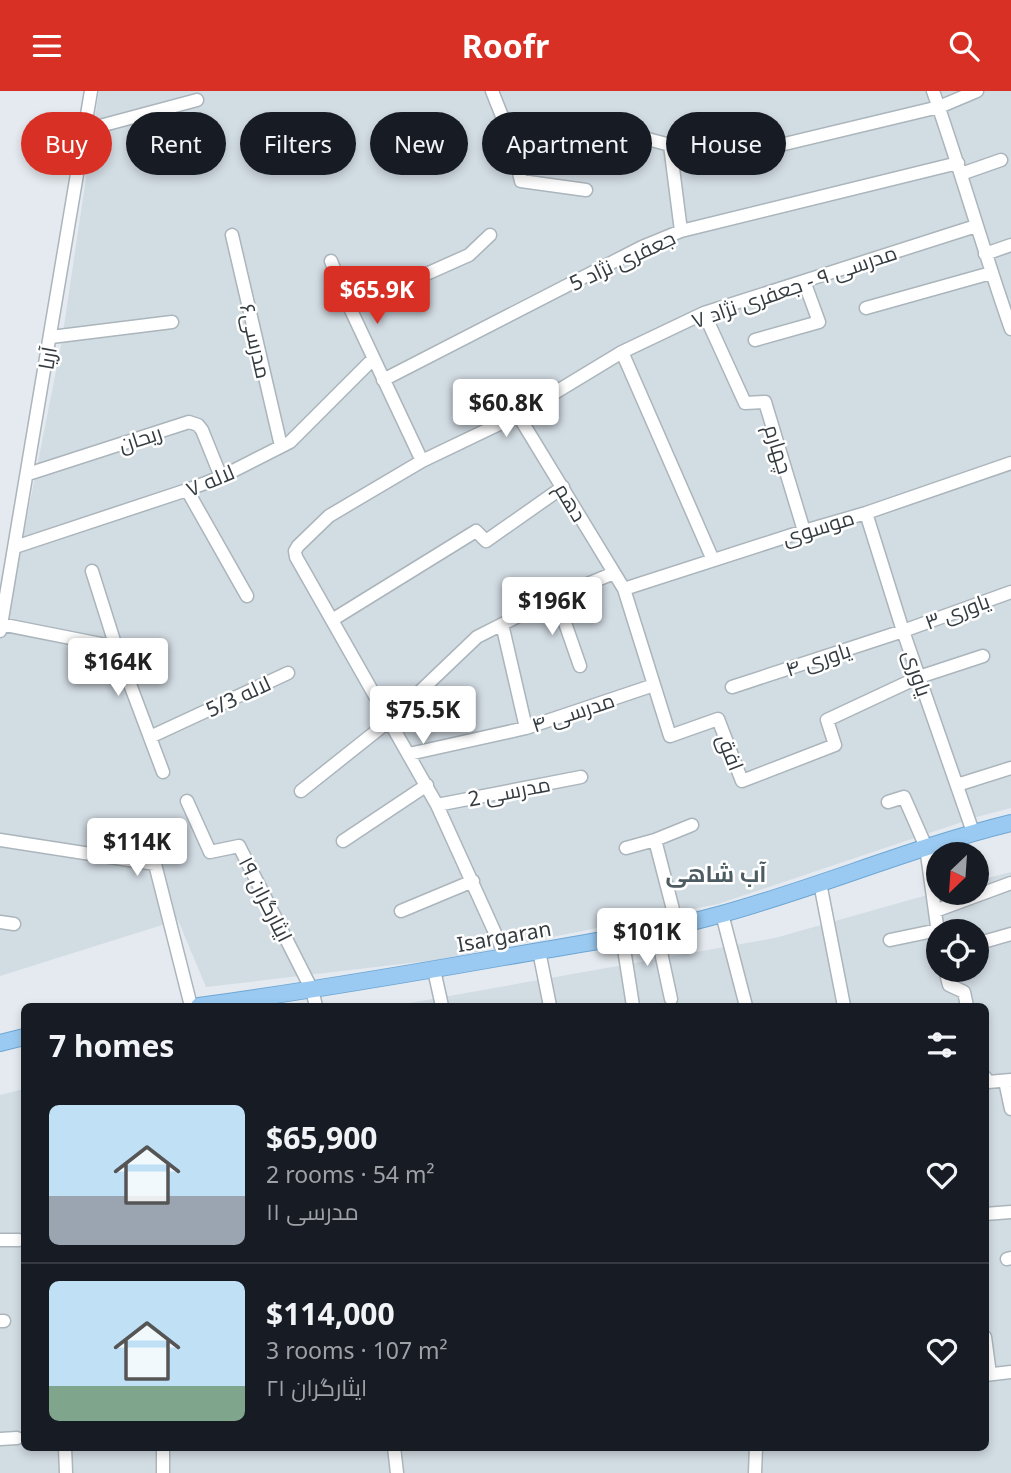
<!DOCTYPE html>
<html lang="en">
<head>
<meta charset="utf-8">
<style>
	body { margin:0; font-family:"Noto Sans",Cairo,sans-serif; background:#20242c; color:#f1f3f6; height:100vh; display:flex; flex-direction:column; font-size:26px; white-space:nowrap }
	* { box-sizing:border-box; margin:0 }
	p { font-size:23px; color:#9ea1a6 }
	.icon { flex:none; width:38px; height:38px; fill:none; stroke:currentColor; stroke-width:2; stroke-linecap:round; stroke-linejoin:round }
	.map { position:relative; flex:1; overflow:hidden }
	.sheet { position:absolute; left:21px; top:912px; width:968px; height:448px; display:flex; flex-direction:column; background:#171b24; border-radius:10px; box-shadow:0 4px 10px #0003 }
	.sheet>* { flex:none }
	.banner { position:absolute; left:21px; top:21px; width:970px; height:63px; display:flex; gap:14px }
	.needle { width:46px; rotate:205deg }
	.controls { position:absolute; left:926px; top:751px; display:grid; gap:14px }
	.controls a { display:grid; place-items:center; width:63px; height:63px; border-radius:50%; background:#171b24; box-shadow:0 4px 10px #0003; font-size:35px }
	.price { position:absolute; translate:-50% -60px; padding:0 16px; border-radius:7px; background:#fff; color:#222; font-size:23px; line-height:46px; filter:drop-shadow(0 2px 4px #0008) }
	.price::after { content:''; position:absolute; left:50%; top:42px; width:21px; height:16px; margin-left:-10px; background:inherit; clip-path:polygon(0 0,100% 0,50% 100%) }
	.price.current { background:#d93025; color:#fff }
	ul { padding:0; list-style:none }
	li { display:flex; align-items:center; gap:21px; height:175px; padding:0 28px }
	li+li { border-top:2px solid #363941 }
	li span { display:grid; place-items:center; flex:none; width:196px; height:140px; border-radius:10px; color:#555 }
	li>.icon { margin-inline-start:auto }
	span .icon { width:84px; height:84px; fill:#fffc; stroke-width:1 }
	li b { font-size:30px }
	h2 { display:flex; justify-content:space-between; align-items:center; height:84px; padding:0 28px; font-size:30px }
	.pill { padding:0 24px; border-radius:32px; background:#171b24; box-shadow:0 4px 10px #0003; font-size:24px; line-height:63px }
	.pill.current { background:#d93025; color:#fff }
	header { display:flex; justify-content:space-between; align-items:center; height:91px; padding:0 28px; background:#d93025; color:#fff; font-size:32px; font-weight:700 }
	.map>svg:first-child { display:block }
	.residential { fill:#d2dce3; fill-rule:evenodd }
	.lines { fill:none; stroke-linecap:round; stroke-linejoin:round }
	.minor-casing { stroke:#abb5bc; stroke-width:15 }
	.major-casing { stroke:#6da6d4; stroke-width:18 }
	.minor { stroke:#fff; stroke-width:12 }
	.major { stroke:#9acaf1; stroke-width:16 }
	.labels { text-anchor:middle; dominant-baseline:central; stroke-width:5; stroke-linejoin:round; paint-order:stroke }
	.street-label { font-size:21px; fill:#343c41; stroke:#fff }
	.neighbourhood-label { font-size:23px; font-weight:bold; fill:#4d5b62; stroke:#fff }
</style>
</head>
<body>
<header><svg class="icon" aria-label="menu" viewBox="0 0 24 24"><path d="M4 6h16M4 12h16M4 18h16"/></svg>Roofr<svg class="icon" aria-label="search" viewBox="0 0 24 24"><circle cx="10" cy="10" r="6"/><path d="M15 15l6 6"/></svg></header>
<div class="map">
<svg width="1011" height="1382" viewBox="0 0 1011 1382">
	<rect width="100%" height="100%" fill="#e4eaef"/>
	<!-- residential -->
	<path class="residential" d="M99 0H1011V717L980 725 718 813 436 869 206 896 178 829 0 885V547H3L61 255Z
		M1011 781V1382H0V1004L24 998V1356H985V915H393L775 847 938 801 976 802 977 790ZM938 840H976V878H938Z"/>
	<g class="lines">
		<!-- minor casing -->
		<g class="minor-casing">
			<path id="minor" d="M492 0 511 48 521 90 586 99
				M933 0C961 79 983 159 1011 238
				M85 39 197 9
				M511 48 592 33 670 54 681 140
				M747 62 939 16 977 0
				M961 83 1001 69
				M232 144 281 355
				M985 163 1011 154
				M331 170 350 217 422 370
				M350 217 469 164 490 144
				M866 217 991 182
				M704 222 745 312 765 311 804 440
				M51 246 172 231
				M755 249 819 231 804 190
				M622 261 713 469
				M383 289 642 156 681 140 958 72
				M518 324 624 498 670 645 718 628 742 690 835 654 827 629 919 586 983 565
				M28 383 189 331 198 334 202 339 221 386
				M187 399 247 505
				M866 422 903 540 973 741
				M15 456 187 399 221 386 290 351 373 268
				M92 480 116 556 163 681
				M624 498 804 440 866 422 1011 372
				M556 506 580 575
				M332 529 476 440 486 450 563 396
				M0 533 116 556
				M502 533 526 637
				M0 540 91 0
				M732 596 903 540 1011 501
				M150 646 288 582
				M409 663 526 637 654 594
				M957 694 1011 677
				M301 700 389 630 477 546 556 506 614 482
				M187 710 210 761 239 755 312 899 316 915
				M888 711 904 706 926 756 938 842
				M437 714 581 686
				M0 749 155 773 191 915
				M655 749 692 734
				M343 750 427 694
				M626 757 655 749 677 834
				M820 792 844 915
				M401 820 473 790
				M935 820 1011 792
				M722 823 746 915
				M0 831 14 833
				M656 838 671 908
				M622 845 633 915
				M890 849 938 839
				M976 853 1011 843
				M539 860 550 915
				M506 866 437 714 296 466 295 460 298 455 329 425 422 370 518 324 622 261 704 222 976 135
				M945 878 949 894 964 901 967 915
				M434 879 442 915
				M985 986 988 991 1011 989
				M1005 990 1011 1018
				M985 1123 1011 1121
				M0 1149H19
				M1007 1168 1011 1167
				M0 1230H4
				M985 1246 990 1283
				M985 1284 1011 1281
				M0 1348 17 1347
				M65 1356 66 1382
				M163 1356V1382
				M394 1356 397 1382
				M755 1382 756 1356"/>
		</g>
		<!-- major casing -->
		<g class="major-casing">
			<path id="major" d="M199 915C301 901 402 884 504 866 577 853 651 843 722 823 820 796 913 756 1011 732
				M0 952 24 946"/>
		</g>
		<!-- minor -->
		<use href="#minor" class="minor"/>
		<!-- major -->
		<use href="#major" class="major"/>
	</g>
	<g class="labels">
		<!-- street labels -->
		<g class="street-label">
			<text transform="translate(622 169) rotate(-25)">جعفری نژاد 5</text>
			<text transform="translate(794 195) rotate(-19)">مدرسی ۹ - جعفری نژاد ۷</text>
			<text transform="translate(256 250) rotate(77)">مدرسی۶</text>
			<text transform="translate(47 267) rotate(-80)">آریا</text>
			<text transform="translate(140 347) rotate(-18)">ریحان</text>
			<text transform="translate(779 358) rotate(73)">چهارم</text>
			<text transform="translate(210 389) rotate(-23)">لاله ۷</text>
			<text transform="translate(571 411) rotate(59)">دهم</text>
			<text transform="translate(818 436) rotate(-17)">موسوی</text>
			<text transform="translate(957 520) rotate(-20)">یاوری ۳</text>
			<text transform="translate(818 568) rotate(-18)">یاوری ۴</text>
			<text transform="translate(918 582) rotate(71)">یاوری</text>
			<text transform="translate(238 605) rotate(-25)">لاله 5/3</text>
			<text transform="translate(573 621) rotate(-18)">مدرسی ۴</text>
			<text transform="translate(731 661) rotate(69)">افق</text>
			<text transform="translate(509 700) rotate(-11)">مدرسی 2</text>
			<text transform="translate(266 808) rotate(63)">ایثارگران ۱‍۹</text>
			<text transform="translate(504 845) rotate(-10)">Isargaran</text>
		</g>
		<!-- neighbourhood labels -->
		<g class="neighbourhood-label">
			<text x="716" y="782">آب شاهی</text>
		</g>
	</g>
</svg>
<div class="controls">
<a><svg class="needle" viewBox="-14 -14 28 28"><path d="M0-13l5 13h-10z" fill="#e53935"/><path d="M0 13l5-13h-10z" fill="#9ea1a6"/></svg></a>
<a><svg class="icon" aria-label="locate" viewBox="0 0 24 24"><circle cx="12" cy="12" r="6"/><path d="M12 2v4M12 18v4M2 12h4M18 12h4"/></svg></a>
</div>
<b class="price current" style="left:377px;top:235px">$65.9K</b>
<b class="price" style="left:506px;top:348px">$60.8K</b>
<b class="price" style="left:552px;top:546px">$196K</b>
<b class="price" style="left:118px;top:607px">$164K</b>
<b class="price" style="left:423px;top:655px">$75.5K</b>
<b class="price" style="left:137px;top:787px">$114K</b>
<b class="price" style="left:647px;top:877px">$101K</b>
<div class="banner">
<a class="pill current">Buy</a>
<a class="pill">Rent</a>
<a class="pill">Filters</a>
<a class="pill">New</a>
<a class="pill">Apartment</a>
<a class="pill">House</a>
</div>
<section class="sheet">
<h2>7 homes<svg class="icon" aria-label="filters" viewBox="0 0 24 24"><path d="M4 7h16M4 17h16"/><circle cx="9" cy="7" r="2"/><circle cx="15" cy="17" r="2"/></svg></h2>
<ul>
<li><span style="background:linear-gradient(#bfe0f5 65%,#9aa5b1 0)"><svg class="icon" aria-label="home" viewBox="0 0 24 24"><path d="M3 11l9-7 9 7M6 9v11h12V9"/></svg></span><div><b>$65,900</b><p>2 rooms · 54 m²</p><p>مدرسی ۱۱</p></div><svg class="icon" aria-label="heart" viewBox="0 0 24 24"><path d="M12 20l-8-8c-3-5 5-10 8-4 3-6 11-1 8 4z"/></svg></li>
<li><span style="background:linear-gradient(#bfe0f5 75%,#7fa58c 0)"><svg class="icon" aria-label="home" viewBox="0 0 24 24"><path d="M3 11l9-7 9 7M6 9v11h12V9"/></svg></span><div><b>$114,000</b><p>3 rooms · 107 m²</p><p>ایثارگران ۲۱</p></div><svg class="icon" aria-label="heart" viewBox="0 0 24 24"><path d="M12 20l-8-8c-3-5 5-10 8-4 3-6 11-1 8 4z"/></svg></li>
</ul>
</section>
</div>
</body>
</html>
